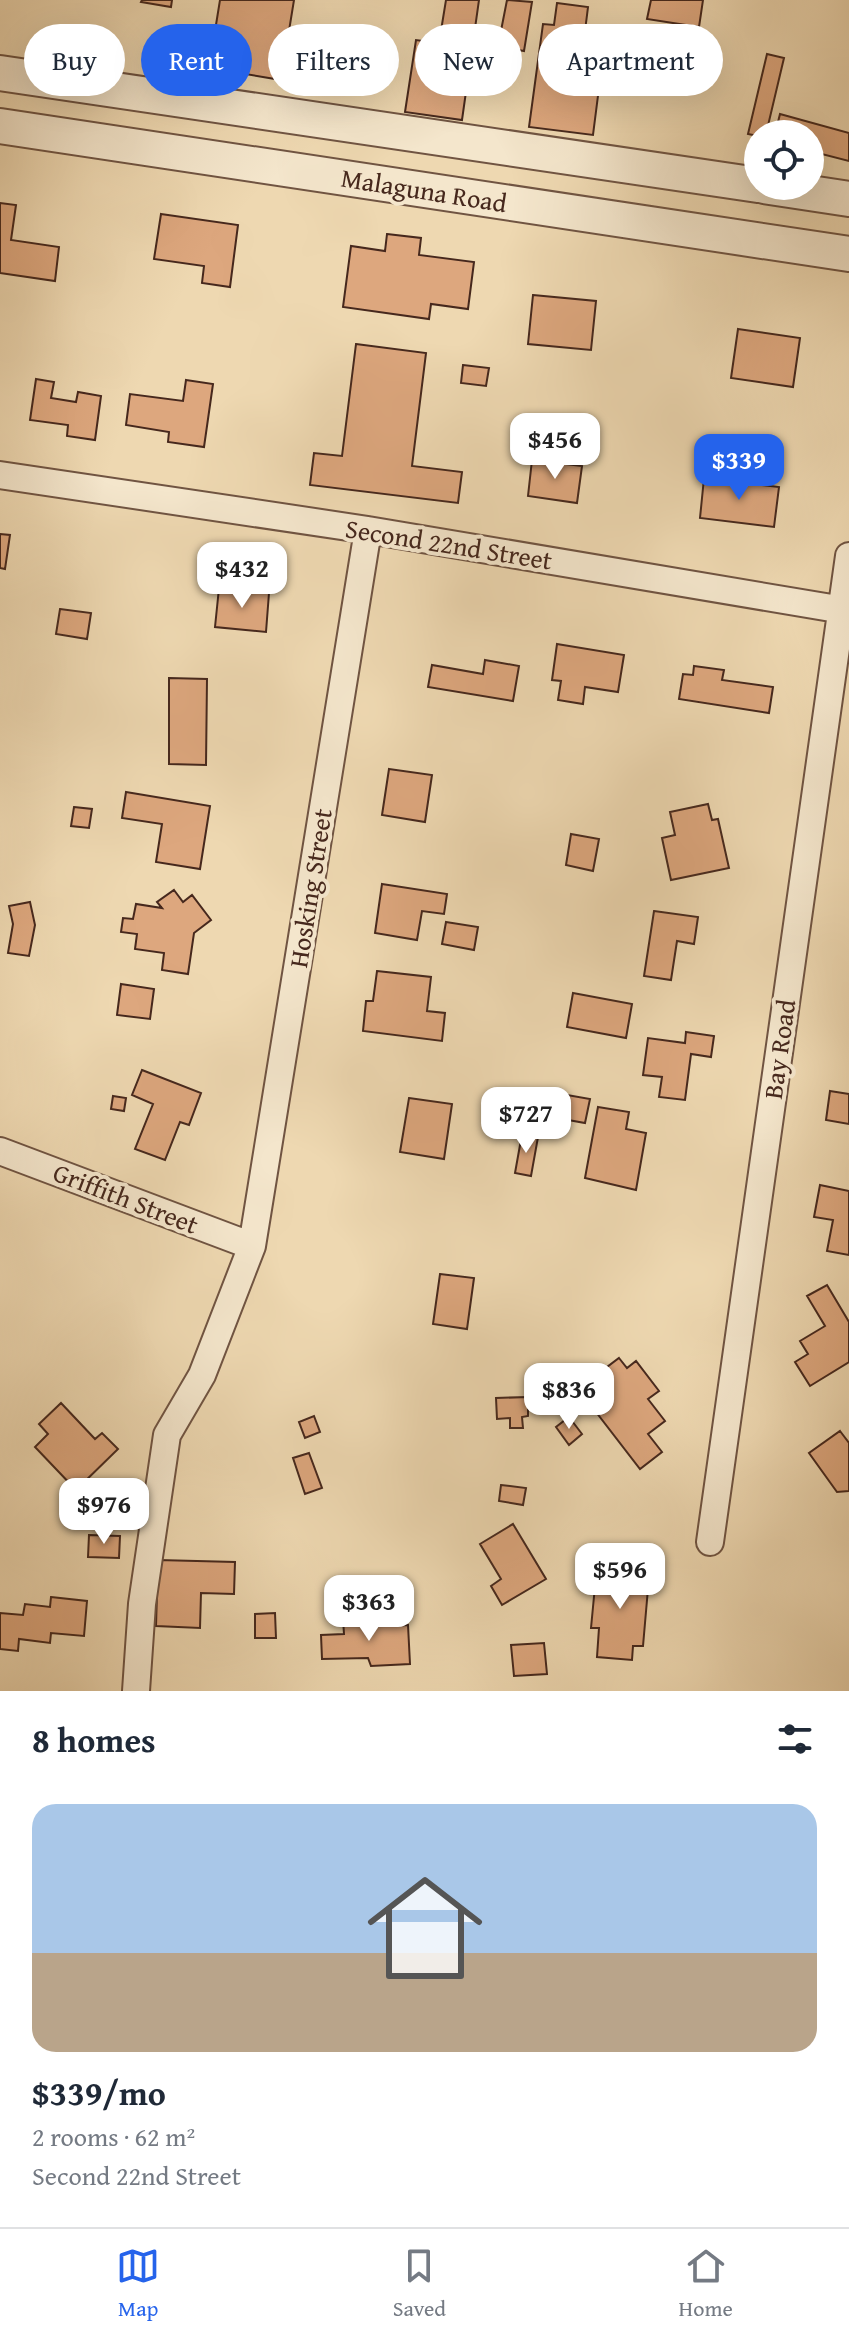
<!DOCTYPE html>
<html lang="en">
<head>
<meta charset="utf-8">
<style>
	body { margin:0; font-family:"Gentium Book Plus",serif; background:#f6f6f7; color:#1f2937; height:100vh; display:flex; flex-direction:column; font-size:30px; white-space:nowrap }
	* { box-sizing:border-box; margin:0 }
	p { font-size:26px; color:#747a83 }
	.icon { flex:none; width:44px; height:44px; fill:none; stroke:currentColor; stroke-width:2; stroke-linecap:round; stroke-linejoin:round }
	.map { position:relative; height:1691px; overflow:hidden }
	.sheet { display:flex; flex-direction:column; background:#fff; flex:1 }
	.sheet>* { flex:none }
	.hud { position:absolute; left:24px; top:24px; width:802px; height:72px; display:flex; gap:16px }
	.tools { position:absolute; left:744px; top:120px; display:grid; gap:16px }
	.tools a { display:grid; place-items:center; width:80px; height:80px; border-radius:50%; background:#fff; box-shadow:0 8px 32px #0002; font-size:40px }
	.price { position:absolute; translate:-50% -68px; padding:0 18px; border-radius:16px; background:#fff; color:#222; font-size:26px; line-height:52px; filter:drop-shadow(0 2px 4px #0008) }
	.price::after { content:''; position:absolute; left:50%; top:48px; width:24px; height:18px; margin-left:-12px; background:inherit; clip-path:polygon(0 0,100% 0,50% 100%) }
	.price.on { background:#2563eb; color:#fff }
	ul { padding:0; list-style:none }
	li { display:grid; align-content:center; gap:16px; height:424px; padding:0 32px }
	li+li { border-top:2px solid #e0e1e3 }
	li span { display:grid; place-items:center; height:248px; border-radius:24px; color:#555 }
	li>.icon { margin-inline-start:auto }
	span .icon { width:144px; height:144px; fill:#fffc; stroke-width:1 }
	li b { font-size:34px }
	h2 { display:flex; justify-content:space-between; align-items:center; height:96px; padding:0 32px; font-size:34px }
	.tag { padding:0 28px; border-radius:36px; background:#fff; box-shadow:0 8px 32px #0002; font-size:28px; line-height:72px }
	.tag.on { background:#2563eb; color:#fff }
	.menu { display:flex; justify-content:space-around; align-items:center; height:112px; border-top:2px solid #e0e1e3; background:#fff; font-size:22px; color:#747a83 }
	.menu a { display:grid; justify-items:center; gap:4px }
	.menu .on { color:#2563eb }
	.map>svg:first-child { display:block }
	.building { fill:#dda77e; stroke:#46281d; stroke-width:2 }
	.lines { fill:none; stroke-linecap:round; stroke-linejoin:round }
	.minor-casing { stroke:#705442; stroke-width:30 }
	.tertiary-casing { stroke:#705442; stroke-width:38 }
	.minor { stroke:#f4e6cc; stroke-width:26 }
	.tertiary { stroke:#f4e6cc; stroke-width:34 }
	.labels { text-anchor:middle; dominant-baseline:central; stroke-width:8; stroke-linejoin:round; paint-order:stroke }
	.street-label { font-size:26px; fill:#46281d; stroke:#f4e6cc }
</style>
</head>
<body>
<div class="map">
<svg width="849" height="1691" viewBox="0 0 849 1691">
	<rect width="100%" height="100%" fill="#eed8b1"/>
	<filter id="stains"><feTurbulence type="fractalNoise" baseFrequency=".0025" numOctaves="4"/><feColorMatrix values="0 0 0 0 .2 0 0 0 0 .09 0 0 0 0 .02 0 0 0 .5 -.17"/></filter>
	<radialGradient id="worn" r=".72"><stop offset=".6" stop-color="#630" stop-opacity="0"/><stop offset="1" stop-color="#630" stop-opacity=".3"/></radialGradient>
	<!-- building -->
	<path class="building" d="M142 0H172L171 7 141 2Z
		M220 0H294L281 80 209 68Z
		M446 0H479L462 120 405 112 416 40 439 43Z
		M507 0 532 2 524 51 498 46Z
		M651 0H703L699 27 647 19Z
		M557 3 588 7 585 31 606 33 593 135 529 127 543 24 554 25Z
		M495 53 508 58 495 90 483 85Z
		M767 54 784 58 766 134H758V136L748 134Z
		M780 114 849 133V161L810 151V134H775Z
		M0 203 16 205 11 240 59 247 55 281 0 273Z
		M161 214 238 225 230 287 202 283 204 266 154 259Z
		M387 234 421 238 419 255 474 262 468 309 431 304 429 319 343 307 351 246 385 251Z
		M533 295 596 301 591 350 528 344Z
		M738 329 800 338 793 387 731 378Z
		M356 344 426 353 412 466 462 472 458 503 310 485 314 453 342 456Z
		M463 365 489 368 486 386 461 383Z
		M36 379 54 382 51 398 76 402 78 392 101 396 95 440 67 436 68 425 30 420Z
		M186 380 213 384 204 447 168 442 169 432 126 425 130 394 183 401Z
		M532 460 582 466 577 503 528 496Z
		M704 478 779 487 774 527 700 518Z
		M0 534 10 535 5 569 0 568Z
		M219 588 269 593 266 632 215 627Z
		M60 609 91 613 87 639 56 634Z
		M557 644 624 655 618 692 585 687 583 704 558 700 561 681 552 680Z
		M485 660 519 666 513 701 428 687 432 665 483 674Z
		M694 666 724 670 722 680 773 687 769 713 679 699 683 674 693 675Z
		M169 678 207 679 206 765 169 764Z
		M389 769 432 775 425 822 382 815Z
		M126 792 210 806 200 869 156 862 162 824 122 818Z
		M708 804 712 820 718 819 729 868 671 880 662 838 675 835 670 812Z
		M74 807 92 809 89 828 71 826Z
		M571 834 599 839 593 871 566 865Z
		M382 884 447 894 444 914 422 911 417 940 375 933Z
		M174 890 183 902 192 895 211 920 194 933 188 974 162 970 164 953 135 949 137 934 121 932 123 918 133 919 136 904 162 908 157 902Z
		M30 902 35 925 29 956 8 953 13 924 9 906Z
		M654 911 698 917 694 944 677 941 671 980 644 976Z
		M446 922 478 927 474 950 442 944Z
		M377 971 431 977 427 1011 445 1013 442 1041 363 1031 366 1001H373Z
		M121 984 154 989 150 1019 117 1015Z
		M573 993 632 1004 626 1038 567 1027Z
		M686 1032 714 1036 711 1057 691 1054 685 1100 659 1097 662 1077 643 1075 648 1038 685 1043Z
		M142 1070 201 1093 189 1125 180 1122 165 1160 135 1149 153 1104 132 1095Z
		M830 1091 849 1094V1124L826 1120Z
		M550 1092 590 1099 585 1123 546 1116Z
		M113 1096 126 1098 124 1111 111 1109Z
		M409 1098 452 1104 444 1159 400 1152Z
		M598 1107 629 1112 626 1129 646 1133 636 1190 585 1178Z
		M522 1134 538 1137 531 1176 515 1173Z
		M820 1185 849 1191V1255L827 1251 833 1220 814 1217Z
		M440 1274 474 1278 467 1329 433 1324Z
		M827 1285 849 1322V1362L810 1386 795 1362 808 1354 800 1341 825 1326 807 1296Z
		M619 1358 627 1368 636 1361 659 1391 648 1399 665 1421 648 1434 662 1452 640 1469 589 1403 579 1407 570 1395Z
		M528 1397V1416L522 1417 523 1428H510V1418L497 1419 496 1398Z
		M61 1403 95 1439 102 1433 118 1449 76 1490 35 1447 48 1434 39 1424Z
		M314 1416 320 1432 305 1438 299 1422Z
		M569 1417 582 1434 569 1445 556 1427Z
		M840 1431 849 1443V1491L837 1492 809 1453Z
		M309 1453 322 1488 305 1494 293 1458Z
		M501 1485 526 1488 523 1505 499 1501Z
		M513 1524 546 1579 502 1605 491 1586 501 1579 480 1544Z
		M89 1535 120 1536 119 1558 88 1557Z
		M606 1559 632 1562 631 1576 649 1577 643 1646H633L632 1660 597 1657 599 1628H591L595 1586 603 1587Z
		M158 1560 235 1562 234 1594 201 1593 200 1628 156 1626Z
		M51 1597 87 1601 84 1636 51 1633 50 1643 19 1639 18 1651 0 1649V1613L23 1615 25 1604 50 1607Z
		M275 1613 276 1638H255V1614Z
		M382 1618V1626L408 1625 410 1664 371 1666 368 1658 322 1659 321 1635 344 1634 343 1619Z
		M544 1643 547 1674 514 1676 511 1645Z"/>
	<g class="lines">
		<!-- minor casing -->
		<g class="minor-casing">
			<path id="minor" d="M0 475 368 530 849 611
				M0 1151 252 1246
				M710 1542 849 556
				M136 1691 142 1604 167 1435 202 1375 252 1246 368 530"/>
		</g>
		<!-- tertiary casing -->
		<g class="tertiary-casing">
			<path id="tertiary" d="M0 73 758 185
				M0 126 849 254
				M764 186 849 199"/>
		</g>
		<!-- minor -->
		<use href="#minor" class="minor"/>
		<!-- tertiary -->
		<use href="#tertiary" class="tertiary"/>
	</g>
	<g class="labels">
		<!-- street labels -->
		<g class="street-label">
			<text transform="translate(424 190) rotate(9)">Malaguna Road</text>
			<text transform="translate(449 544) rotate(9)">Second 22nd Street</text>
			<text transform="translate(310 888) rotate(-81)">Hosking Street</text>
			<text transform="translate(779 1049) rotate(-82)">Bay Road</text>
			<text transform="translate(126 1198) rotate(21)">Griffith Street</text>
		</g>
	</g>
	<rect width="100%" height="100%" filter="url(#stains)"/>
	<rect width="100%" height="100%" fill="url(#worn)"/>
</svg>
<div class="tools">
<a><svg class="icon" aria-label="locate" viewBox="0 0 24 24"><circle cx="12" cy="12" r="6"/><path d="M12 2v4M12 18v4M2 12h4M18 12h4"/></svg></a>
</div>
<b class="price" style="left:555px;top:481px">$456</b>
<b class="price on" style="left:739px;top:502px">$339</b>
<b class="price" style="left:242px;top:610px">$432</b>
<b class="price" style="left:526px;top:1155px">$727</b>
<b class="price" style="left:569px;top:1431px">$836</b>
<b class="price" style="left:104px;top:1546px">$976</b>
<b class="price" style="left:620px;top:1611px">$596</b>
<b class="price" style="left:369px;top:1643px">$363</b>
<div class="hud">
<a class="tag">Buy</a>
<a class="tag on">Rent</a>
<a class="tag">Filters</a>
<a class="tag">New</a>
<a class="tag">Apartment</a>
</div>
</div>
<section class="sheet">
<h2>8 homes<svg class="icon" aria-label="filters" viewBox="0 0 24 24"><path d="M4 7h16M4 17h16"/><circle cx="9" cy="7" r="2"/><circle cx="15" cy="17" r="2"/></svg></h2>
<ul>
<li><span style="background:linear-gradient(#a9c7e8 60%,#b9a48a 0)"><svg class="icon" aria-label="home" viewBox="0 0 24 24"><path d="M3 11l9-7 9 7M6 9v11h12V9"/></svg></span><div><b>$339/mo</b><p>2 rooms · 62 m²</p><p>Second 22nd Street</p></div></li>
</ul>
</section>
<nav class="menu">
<a class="on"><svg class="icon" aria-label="map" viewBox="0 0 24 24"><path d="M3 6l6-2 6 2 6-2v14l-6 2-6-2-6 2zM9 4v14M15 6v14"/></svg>Map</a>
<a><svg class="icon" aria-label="saved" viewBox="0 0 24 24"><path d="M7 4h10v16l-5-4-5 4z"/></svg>Saved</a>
<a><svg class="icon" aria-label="home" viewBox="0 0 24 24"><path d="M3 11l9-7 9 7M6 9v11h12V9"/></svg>Home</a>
</nav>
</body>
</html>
